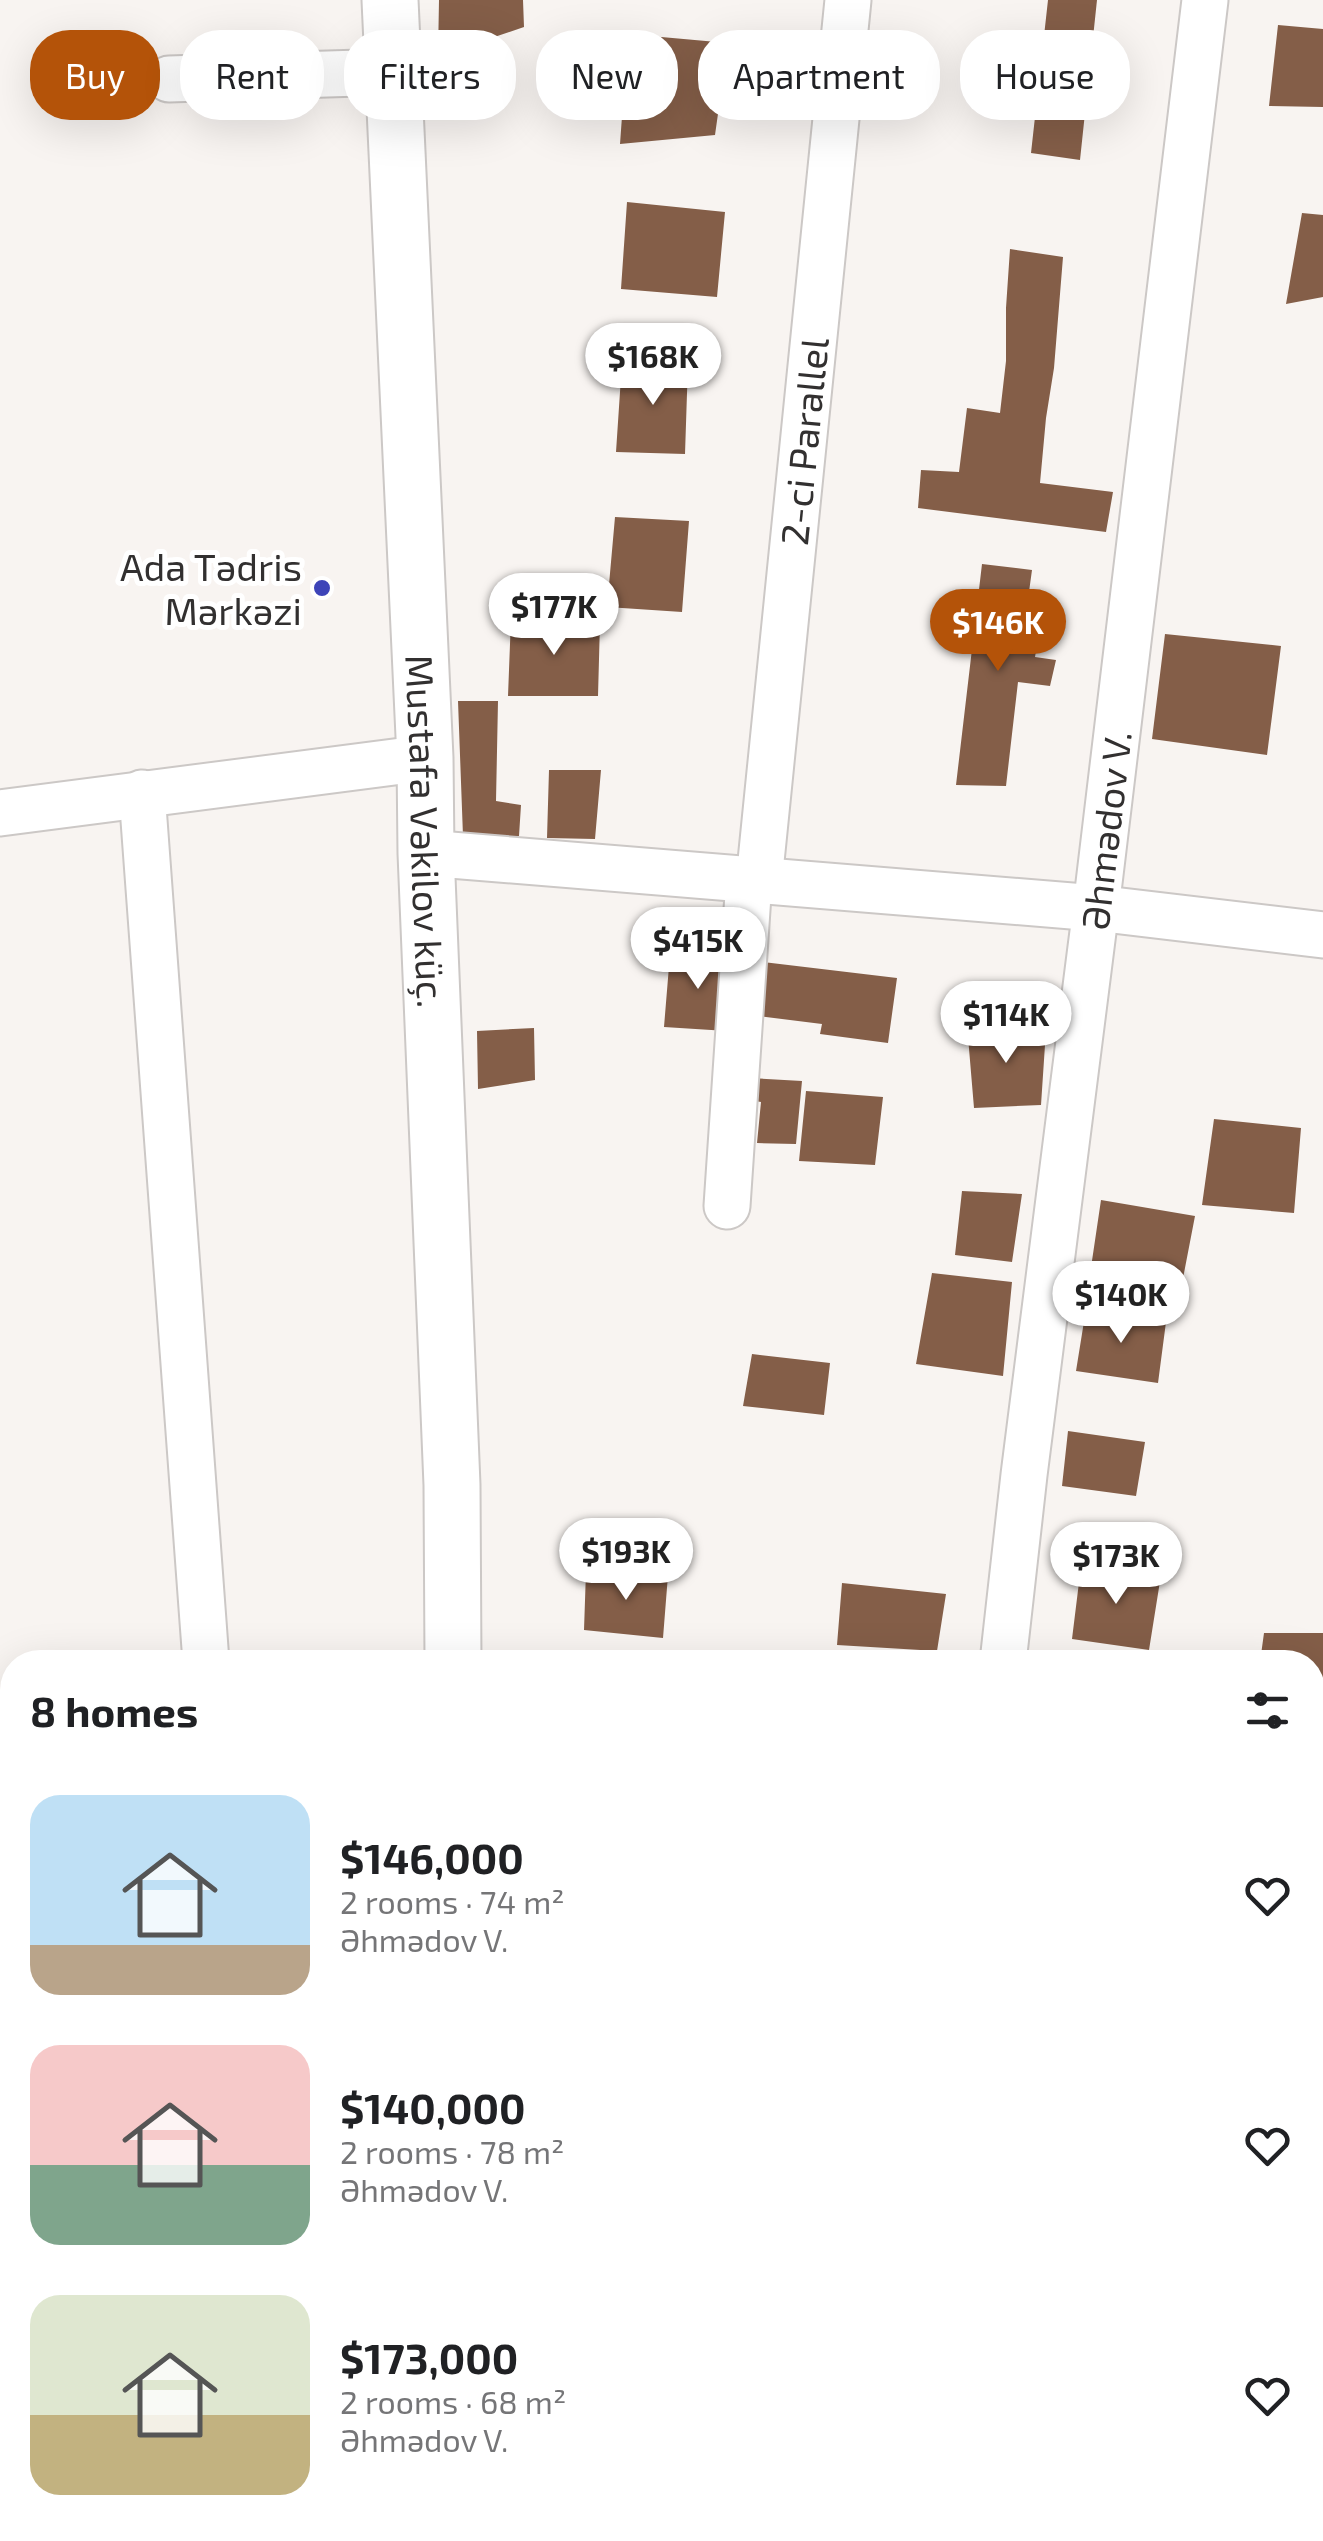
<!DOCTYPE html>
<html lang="en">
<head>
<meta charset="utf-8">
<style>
	body { margin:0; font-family:"Exo 2",sans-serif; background:#f2f2f2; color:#202124; height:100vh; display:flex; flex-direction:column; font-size:38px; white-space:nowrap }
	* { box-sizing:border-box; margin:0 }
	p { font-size:32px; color:#757577 }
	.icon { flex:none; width:55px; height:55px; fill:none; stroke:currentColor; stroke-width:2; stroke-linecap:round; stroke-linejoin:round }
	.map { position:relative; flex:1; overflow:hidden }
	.panel { position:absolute; left:0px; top:1650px; width:1325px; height:892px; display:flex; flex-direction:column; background:#fff; border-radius:40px 40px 0 0; box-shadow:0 10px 40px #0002 }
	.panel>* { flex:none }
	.banner { position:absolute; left:30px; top:30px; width:1265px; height:90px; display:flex; gap:20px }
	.price { position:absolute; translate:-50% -85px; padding:0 22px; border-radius:35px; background:#fff; color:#222; font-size:32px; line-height:65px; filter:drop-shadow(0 2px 5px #0008) }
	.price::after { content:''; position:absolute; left:50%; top:60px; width:30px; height:22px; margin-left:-15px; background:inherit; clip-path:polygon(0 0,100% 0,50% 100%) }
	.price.active { background:#b45309; color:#fff }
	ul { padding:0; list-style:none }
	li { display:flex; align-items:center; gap:30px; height:250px; padding:0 30px }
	li span { display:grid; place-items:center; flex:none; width:280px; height:200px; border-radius:30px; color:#555 }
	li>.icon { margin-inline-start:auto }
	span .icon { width:120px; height:120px; fill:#fffc; stroke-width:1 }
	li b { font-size:42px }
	h2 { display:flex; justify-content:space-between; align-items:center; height:120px; padding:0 30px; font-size:42px }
	.chip { padding:0 35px; border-radius:40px; background:#fff; box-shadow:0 10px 40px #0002; font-size:35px; line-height:90px }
	.chip.active { background:#b45309; color:#fff }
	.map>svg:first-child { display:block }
	.building { fill:#845e48 }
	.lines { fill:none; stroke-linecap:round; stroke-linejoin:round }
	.street-casing { stroke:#ccc8c6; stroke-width:49 }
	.secondary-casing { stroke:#ccc8c6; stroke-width:59 }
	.street { stroke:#fff; stroke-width:45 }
	.secondary { stroke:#fff; stroke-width:55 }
	.poi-dot { fill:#3d44b8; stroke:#fff; stroke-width:4 }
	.labels { text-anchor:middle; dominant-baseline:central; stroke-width:10; stroke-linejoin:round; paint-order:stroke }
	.street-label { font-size:38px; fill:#323030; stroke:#fff }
	.poi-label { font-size:38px; fill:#323030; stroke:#fff; text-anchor:end }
</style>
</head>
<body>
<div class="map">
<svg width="1323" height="2541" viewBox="0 0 1323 2541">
	<rect width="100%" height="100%" fill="#f8f4f1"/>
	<!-- building -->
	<path class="building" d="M439 0H523L524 27 438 56Z
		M1048 0H1097L1080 160 1031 153Z
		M1278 25 1323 29V107L1269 106Z
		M628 34 728 43 715 135 620 144Z
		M627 202 725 212 717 297 621 289Z
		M1302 213 1323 215V297L1286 304Z
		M1010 249 1063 257 1054 368 1046 418 1040 483 1113 492 1106 532 918 508 921 470 959 472 967 408 1000 413 1006 361V308Z
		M622 362 688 363 685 454 616 452Z
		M615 517 689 521 682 612 607 607Z
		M982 564 1032 570 1025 621 1041 622 1035 657 1056 660 1050 686 1018 682 1006 786 956 785Z
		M511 618 600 622 598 696H508Z
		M1165 634 1281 646 1267 755 1152 739Z
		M458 701H498L496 801 521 805 519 836H463Z
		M549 770H601L595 839 547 838Z
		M670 954 732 957 727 1031 664 1027Z
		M763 962 897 978 888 1043 820 1034 822 1024 758 1016Z
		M967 1025 1046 1030 1041 1105 974 1108Z
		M534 1028 535 1080 478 1089 477 1031Z
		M751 1078 802 1081 796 1144 757 1143 761 1102 749 1100Z
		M806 1091 883 1097 875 1165 799 1161Z
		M1214 1119 1301 1128 1294 1213 1202 1205Z
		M962 1191 1022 1194 1012 1262 955 1255Z
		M1101 1200 1195 1216 1179 1299 1089 1281Z
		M932 1273 1012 1282 1003 1376 916 1364Z
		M1086 1309 1166 1322 1158 1383 1076 1371Z
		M752 1354 830 1363 824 1415 743 1406Z
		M1068 1431 1145 1442 1136 1496 1062 1486Z
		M1081 1566 1161 1575 1149 1650 1072 1639Z
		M586 1571 668 1575 663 1638 584 1630Z
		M842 1583 946 1594 937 1651 837 1645Z
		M1264 1633H1323V1689H1312V1662H1260Z
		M1031 1652 1102 1660 1101 1662H1030Z
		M1312 1921H1323V1977H1312Z
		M1312 2375 1323 2376V2461H1312Z"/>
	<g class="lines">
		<!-- street casing -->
		<g class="street-casing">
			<g id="street">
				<path d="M169 79 393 72"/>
				<path d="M142 793 206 1662"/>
				<path d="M0 813 425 758"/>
				<path d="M426 853 1096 908 1323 935"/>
				<path id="s1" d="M759 881 848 0"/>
				<path d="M727 1206 749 880"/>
				<path id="s2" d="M1003 1662 1024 1475 1096 908 1205 0"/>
				<path d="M9 1811 12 1812"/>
				<path d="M0 2264 12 2263"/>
				<path d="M1312 2342 1323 2343"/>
				<path d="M105 2530V2541"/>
			</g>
		</g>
		<!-- secondary casing -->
		<g class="secondary-casing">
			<g id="secondary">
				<path id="s3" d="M390 0 425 758 426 853 452 1485 453 1662"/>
				<path d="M495 2530 496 2541"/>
			</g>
		</g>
		<!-- street -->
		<use href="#street" class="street"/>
		<!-- secondary -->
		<use href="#secondary" class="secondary"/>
	</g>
	<!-- markers -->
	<circle class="poi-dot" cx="322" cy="588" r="10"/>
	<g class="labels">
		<!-- street labels -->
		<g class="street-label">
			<text stroke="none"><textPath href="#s1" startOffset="442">2-ci Parallel</textPath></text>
			<text stroke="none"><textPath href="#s3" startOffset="832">Mustafa Vəkilov küç.</textPath></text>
			<text stroke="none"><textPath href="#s2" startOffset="838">Əhmədov V.</textPath></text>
		</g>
		<!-- poi labels -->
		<g class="poi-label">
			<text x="302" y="566">Ada Tədris<tspan x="302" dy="44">Mərkəzi</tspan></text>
		</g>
	</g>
</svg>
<b class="price" style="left:653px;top:408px">$168K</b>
<b class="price" style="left:554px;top:658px">$177K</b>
<b class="price active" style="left:998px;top:674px">$146K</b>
<b class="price" style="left:698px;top:992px">$415K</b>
<b class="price" style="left:1006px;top:1066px">$114K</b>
<b class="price" style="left:1121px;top:1346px">$140K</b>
<b class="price" style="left:626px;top:1603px">$193K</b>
<b class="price" style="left:1116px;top:1607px">$173K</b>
<div class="banner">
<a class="chip active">Buy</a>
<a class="chip">Rent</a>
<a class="chip">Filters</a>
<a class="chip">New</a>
<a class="chip">Apartment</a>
<a class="chip">House</a>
</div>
<section class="panel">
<h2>8 homes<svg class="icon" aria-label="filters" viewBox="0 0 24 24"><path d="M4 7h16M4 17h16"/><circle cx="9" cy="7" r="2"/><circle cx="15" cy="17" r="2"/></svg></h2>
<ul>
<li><span style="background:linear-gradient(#bfe0f5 75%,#b9a48a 0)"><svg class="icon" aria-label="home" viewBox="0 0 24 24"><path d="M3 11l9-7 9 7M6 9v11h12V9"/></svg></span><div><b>$146,000</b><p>2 rooms · 74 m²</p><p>Əhmədov V.</p></div><svg class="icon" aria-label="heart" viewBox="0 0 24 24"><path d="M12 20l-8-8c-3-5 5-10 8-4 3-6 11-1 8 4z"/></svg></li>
<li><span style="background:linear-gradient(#f6c9c9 60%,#7fa58c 0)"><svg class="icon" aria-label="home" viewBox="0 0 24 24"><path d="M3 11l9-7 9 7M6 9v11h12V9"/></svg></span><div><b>$140,000</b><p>2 rooms · 78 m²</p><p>Əhmədov V.</p></div><svg class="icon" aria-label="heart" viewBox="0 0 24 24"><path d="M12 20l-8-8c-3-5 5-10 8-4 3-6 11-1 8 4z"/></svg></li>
<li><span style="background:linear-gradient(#dfe7d0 60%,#c2b280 0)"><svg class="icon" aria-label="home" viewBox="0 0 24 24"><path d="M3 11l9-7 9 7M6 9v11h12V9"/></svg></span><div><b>$173,000</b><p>2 rooms · 68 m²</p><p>Əhmədov V.</p></div><svg class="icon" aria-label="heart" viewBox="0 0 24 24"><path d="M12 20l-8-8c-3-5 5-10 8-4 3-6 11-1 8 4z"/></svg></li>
</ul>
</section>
</div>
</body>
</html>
